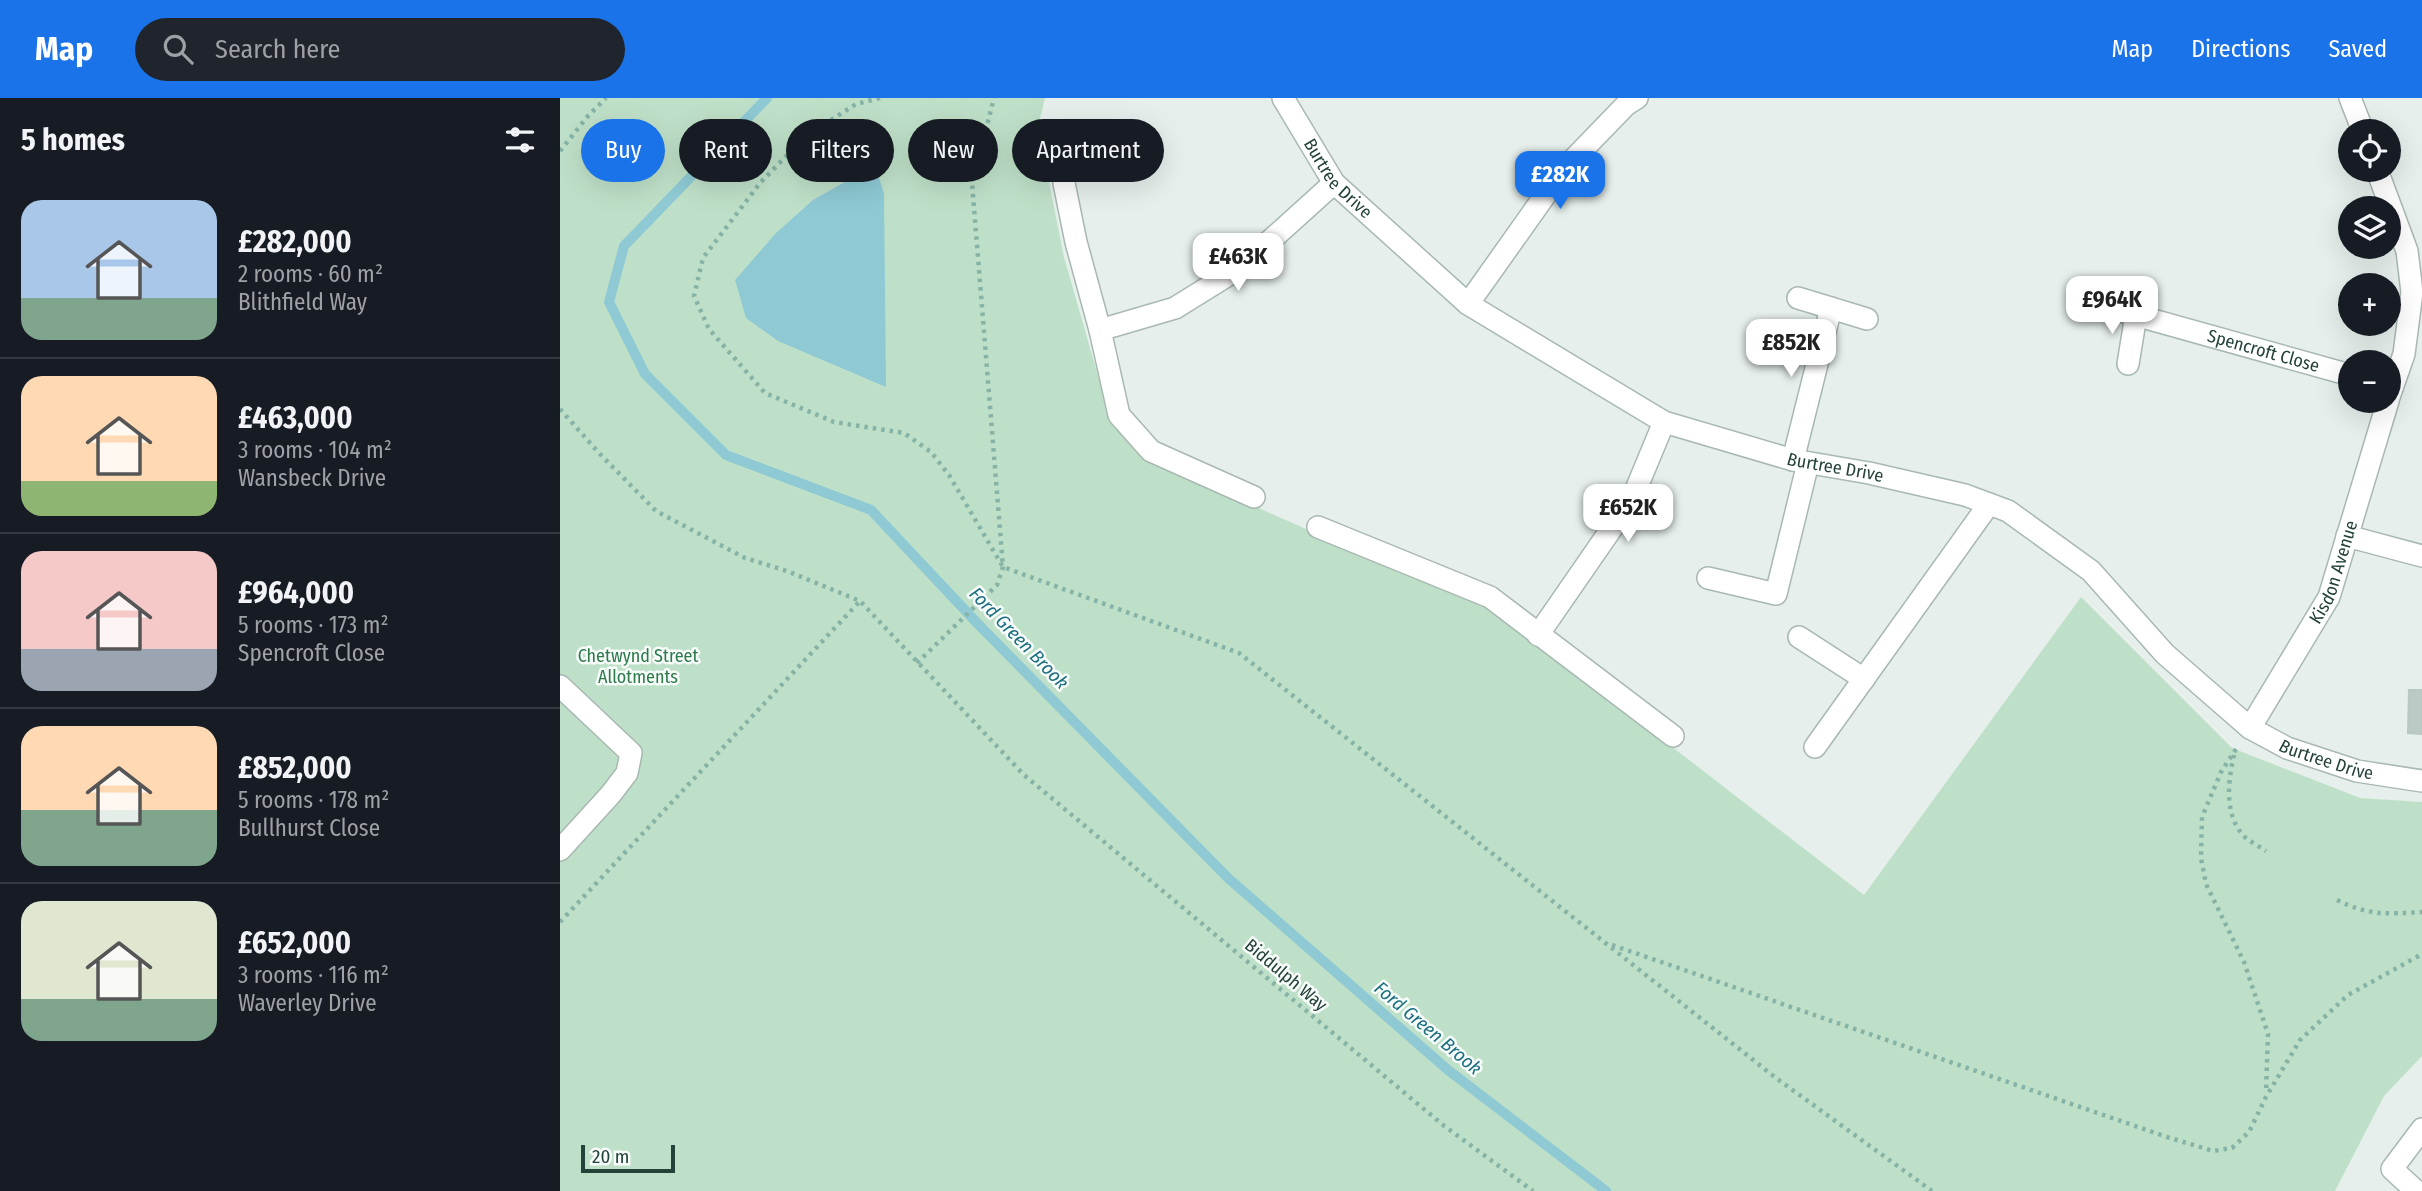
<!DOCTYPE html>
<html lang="en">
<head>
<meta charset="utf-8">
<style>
	body { margin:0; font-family:"Fira Sans Condensed",sans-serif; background:#20242c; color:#f1f3f6; height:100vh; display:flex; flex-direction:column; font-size:26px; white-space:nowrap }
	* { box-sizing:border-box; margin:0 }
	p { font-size:23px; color:#9ea1a6 }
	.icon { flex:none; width:38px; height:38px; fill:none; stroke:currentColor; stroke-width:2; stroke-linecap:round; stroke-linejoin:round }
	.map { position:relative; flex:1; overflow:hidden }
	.drawer { display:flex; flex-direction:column; background:#171b24; width:560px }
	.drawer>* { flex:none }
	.hud { position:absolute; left:21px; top:21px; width:665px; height:63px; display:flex; gap:14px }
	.tools { position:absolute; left:1778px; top:21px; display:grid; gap:14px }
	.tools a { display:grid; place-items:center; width:63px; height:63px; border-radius:50%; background:#171b24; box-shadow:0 7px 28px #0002; font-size:35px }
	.scale { position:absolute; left:21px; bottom:18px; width:94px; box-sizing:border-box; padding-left:7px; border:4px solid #24423a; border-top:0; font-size:19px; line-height:24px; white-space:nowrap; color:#24423a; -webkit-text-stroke:5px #f7fbf9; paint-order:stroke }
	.price { position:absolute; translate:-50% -60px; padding:0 16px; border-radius:14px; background:#fff; color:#222; font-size:23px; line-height:46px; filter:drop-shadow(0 2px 4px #0008) }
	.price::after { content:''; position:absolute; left:50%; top:42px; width:21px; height:16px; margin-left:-10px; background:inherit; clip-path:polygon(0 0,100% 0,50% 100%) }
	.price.active { background:#1a73e8; color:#fff }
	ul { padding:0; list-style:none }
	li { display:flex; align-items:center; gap:21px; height:175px; padding:0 21px }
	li+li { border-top:2px solid #363941 }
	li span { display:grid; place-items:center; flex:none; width:196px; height:140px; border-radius:21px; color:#555 }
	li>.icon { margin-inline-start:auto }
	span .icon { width:84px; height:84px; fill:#fffc; stroke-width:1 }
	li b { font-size:30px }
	h2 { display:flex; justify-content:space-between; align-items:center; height:84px; padding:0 21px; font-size:30px }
	.chip { padding:0 24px; border-radius:32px; background:#171b24; box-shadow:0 7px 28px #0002; font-size:24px; line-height:63px }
	.chip.active { background:#1a73e8; color:#fff }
	header { display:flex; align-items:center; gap:42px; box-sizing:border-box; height:98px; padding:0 35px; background:#1a73e8; color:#fff }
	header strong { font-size:33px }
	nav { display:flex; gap:38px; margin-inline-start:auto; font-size:24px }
	.search { width:490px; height:63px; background:#20242c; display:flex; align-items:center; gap:18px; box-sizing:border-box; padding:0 24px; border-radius:38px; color:#9ea1a6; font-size:26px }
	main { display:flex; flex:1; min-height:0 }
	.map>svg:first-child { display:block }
	.green { fill:#bfe0c8 }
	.water { fill:#8ec9d4 }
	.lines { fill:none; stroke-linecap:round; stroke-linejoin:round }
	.stream { stroke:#8ec9d4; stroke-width:10 }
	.building { fill:#bbcac4; stroke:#b8c9c2; stroke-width:2 }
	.minor-casing { stroke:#a8b8b2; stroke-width:24 }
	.path { stroke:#86b3a5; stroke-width:4.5; stroke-dasharray:3.5 5; stroke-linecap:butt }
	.minor { stroke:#fff; stroke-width:21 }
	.labels { text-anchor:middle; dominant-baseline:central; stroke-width:5; stroke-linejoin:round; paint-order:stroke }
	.street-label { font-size:18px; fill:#24423a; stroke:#f7fbf9 }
	.park-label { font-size:18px; fill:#2d7a4b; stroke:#f7fbf9 }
	.water-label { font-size:19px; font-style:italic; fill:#1c6f80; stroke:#f7fbf9 }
</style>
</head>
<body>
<header>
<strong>Map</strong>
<div class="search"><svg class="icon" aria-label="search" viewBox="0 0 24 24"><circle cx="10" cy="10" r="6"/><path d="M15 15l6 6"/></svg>Search here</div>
<nav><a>Map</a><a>Directions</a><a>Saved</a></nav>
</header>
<main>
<section class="drawer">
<h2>5 homes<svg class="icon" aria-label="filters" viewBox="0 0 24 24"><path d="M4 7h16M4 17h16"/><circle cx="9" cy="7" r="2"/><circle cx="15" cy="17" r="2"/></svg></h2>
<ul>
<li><span style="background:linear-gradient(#a9c7e8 70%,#7fa58c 0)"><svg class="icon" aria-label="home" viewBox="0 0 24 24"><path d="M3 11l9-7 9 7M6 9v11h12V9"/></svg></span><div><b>£282,000</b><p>2 rooms · 60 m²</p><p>Blithfield Way</p></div></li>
<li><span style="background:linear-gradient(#ffd9b3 75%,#8fb573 0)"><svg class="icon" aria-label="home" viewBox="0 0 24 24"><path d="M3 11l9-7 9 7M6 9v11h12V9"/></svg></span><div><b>£463,000</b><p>3 rooms · 104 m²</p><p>Wansbeck Drive</p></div></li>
<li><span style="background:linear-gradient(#f6c9c9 70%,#9aa5b1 0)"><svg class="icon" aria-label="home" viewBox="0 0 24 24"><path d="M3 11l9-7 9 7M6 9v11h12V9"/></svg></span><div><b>£964,000</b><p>5 rooms · 173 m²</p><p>Spencroft Close</p></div></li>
<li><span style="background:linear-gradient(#ffd9b3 60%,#7fa58c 0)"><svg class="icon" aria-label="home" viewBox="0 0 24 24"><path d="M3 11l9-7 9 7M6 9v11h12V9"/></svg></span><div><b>£852,000</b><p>5 rooms · 178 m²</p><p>Bullhurst Close</p></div></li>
<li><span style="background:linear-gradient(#dfe7d0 70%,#7fa58c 0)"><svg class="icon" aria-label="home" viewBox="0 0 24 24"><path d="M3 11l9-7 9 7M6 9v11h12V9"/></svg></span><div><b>£652,000</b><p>3 rooms · 116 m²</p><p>Waverley Drive</p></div></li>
</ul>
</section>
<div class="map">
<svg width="1862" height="1093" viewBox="0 0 1862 1093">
	<rect width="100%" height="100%" fill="#e6efeb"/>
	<!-- green -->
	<path class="green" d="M0 0H485L478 29 504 159 552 327 584 359 755 435 927 506 1304 797 1521 499 1672 650 1800 700 1862 704V958L1824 998 1775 1093H0Z"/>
	<!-- water -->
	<path class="water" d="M315 67 324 96 326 289 218 243 186 220 175 182 216 135 253 102Z"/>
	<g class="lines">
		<!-- stream -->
		<path class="stream" d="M207 0 64 148 49 204 85 276 166 357 311 412 418 526 668 780 888 972 1046 1093"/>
	</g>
	<!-- building -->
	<path class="building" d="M1849 592H1862V636L1848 635Z"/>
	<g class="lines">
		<!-- minor casing -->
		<g class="minor-casing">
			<g id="minor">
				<path id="s1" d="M723 0 774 85 908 206 1104 324 1233 362 1309 375 1405 397 1448 413 1531 473 1605 556 1690 630 1727 650 1797 673 1862 683"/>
				<path d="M1790 0 1803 33"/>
				<path d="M1817 72 1847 153 1852 194 1844 256 1829 299"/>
				<path d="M504 85 516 144 540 232 559 317 591 353 694 399"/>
				<path d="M1238 200 1307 221"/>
				<path id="s2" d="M1532 205 1790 277"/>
				<path d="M908 206 1003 72 1066 7 1077 0"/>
				<path d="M540 232 615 210 681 169 774 85"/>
				<path d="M1568 266 1576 217"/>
				<path d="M1233 362 1271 210"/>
				<path d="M758 429 930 499 1113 638"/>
				<path d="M1787 438 1862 458"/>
				<path d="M1148 480 1216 496 1248 365"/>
				<path d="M978 537 1072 401 1104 324"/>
				<path d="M1239 539 1304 581"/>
				<path d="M0 588 71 655 67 675 51 696 0 752"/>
				<path id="s3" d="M1690 630 1769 499 1828 303"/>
				<path d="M1255 649 1429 406"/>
				<path d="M1856 1093 1832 1071 1862 1031"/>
			</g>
		</g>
		<!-- path -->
		<path class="path" d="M320 0 296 6 246 38 200 85 143 160 134 198 149 231 205 295 274 324 344 335 371 354 389 377 443 469 679 555 1216 980 1372 1093
			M0 53 28 18 46 0
			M0 311 38 354 96 413 185 460 227 473 300 503 464 677 883 1027 973 1093
			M357 565 437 487 443 469 412 85 434 0
			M1676 651 1661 674 1642 719 1641 760 1646 786 1684 864 1708 936 1706 995
			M1674 657C1668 683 1663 720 1687 741 1693 745 1700 749 1706 753
			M1777 802C1810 818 1826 816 1862 814
			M0 824 300 503
			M1052 847 1607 1039 1653 1053 1672 1050 1689 1034 1706 999 1740 942 1788 897 1862 856"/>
		<!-- minor -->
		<use href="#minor" class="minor"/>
	</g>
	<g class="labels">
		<!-- street labels -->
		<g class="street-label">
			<text stroke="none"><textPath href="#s1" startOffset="98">Burtree Drive</textPath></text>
			<text stroke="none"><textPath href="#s2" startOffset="178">Spencroft Close</textPath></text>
			<text stroke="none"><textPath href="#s1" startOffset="686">Burtree Drive</textPath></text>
			<text stroke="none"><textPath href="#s3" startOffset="178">Kisdon Avenue</textPath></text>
			<text stroke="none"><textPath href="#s1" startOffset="1274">Burtree Drive</textPath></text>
			<text transform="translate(726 877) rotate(40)">Biddulph Way</text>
		</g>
		<!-- park labels -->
		<g class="park-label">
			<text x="78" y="558">Chetwynd Street<tspan x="78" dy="21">Allotments</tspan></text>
		</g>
		<!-- water labels -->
		<g class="water-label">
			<text transform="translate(459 540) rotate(46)">Ford Green Brook</text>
			<text transform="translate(868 930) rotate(40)">Ford Green Brook</text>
		</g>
	</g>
</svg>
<div class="tools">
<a><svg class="icon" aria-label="locate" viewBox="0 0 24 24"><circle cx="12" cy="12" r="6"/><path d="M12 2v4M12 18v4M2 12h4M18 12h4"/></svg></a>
<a><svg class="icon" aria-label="layers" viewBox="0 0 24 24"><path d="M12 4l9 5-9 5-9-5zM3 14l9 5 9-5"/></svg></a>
<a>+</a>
<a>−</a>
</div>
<div class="scale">20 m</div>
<b class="price active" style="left:1000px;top:113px">£282K</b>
<b class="price" style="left:678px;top:195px">£463K</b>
<b class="price" style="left:1552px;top:238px">£964K</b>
<b class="price" style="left:1231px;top:281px">£852K</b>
<b class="price" style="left:1068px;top:446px">£652K</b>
<div class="hud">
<a class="chip active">Buy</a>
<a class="chip">Rent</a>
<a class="chip">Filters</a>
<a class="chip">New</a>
<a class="chip">Apartment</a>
</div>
</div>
</main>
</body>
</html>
